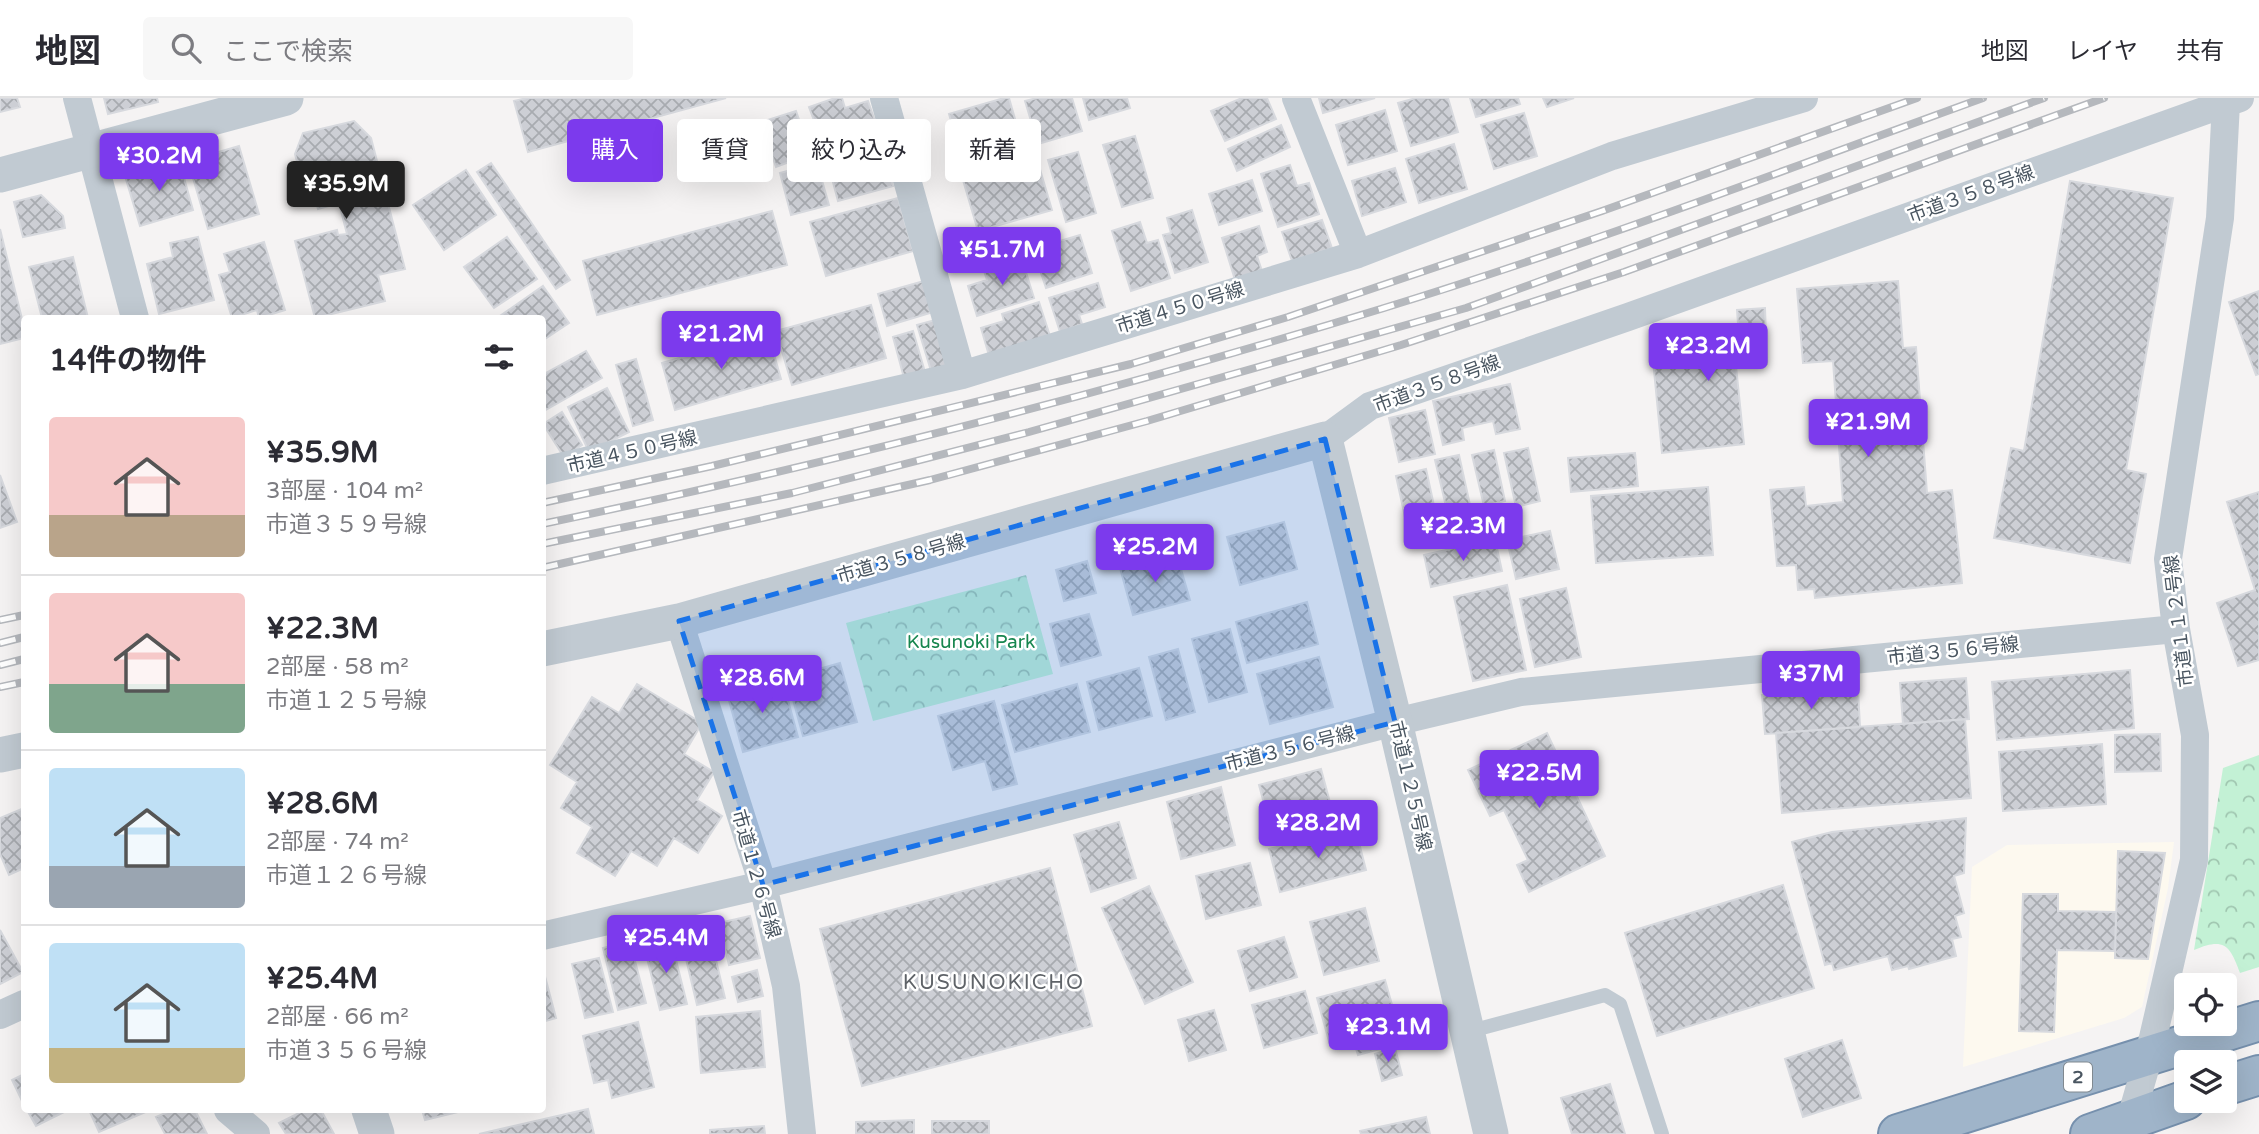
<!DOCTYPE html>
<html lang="ja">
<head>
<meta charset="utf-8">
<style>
	body { margin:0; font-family:"Varela Round","Noto Sans JP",sans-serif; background:#f7f7f7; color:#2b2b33; height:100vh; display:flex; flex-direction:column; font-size:26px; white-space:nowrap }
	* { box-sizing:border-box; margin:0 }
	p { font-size:23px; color:#7c7c81 }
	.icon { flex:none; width:38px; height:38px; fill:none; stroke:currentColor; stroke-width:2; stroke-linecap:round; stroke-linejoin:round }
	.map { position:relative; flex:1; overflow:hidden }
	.panel { position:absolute; left:21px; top:217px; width:525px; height:798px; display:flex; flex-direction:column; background:#fff; border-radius:7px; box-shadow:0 7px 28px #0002 }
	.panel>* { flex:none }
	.hud { position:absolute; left:567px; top:21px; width:665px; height:63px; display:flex; gap:14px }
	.controls { position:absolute; left:2174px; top:875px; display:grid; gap:14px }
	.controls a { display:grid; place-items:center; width:63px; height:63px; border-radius:7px; background:#fff; box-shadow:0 7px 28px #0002; font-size:35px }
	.price { position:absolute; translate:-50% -60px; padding:0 16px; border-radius:7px; background:#7c3aed; color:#fff; font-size:23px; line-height:46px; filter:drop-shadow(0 2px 4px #0008) }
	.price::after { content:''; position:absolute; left:50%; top:42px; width:21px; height:16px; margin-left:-10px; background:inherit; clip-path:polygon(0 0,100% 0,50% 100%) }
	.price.current { background:#222; color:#fff }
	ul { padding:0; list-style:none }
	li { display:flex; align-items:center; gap:21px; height:175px; padding:0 28px }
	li+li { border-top:2px solid #e1e1e2 }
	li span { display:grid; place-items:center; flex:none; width:196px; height:140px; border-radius:7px; color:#555 }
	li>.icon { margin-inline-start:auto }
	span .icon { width:84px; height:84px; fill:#fffc; stroke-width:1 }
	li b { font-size:30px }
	h2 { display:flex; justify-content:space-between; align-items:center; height:84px; padding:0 28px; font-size:30px }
	.chip { padding:0 24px; border-radius:7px; background:#fff; box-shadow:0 7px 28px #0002; font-size:24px; line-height:63px }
	.chip.current { background:#7c3aed; color:#fff }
	header { display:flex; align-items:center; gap:42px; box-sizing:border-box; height:98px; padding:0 35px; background:#fff; border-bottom:2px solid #e1e1e2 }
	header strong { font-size:33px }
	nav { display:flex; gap:38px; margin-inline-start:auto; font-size:24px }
	.search { width:490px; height:63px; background:#f7f7f7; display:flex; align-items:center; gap:18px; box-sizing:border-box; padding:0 24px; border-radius:7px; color:#7c7c81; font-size:26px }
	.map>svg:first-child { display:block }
	.commercial { fill:#fdf9ef }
	.park { fill:url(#park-crowns) }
	.building { fill:url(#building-cross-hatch); stroke:#d7d9de; stroke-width:2 }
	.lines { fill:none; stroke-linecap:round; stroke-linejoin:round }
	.trunk-casing { stroke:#7690ad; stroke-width:42 }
	.service { stroke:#c1cad2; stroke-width:14 }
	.minor { stroke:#c1cad2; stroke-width:28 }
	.tertiary { stroke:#c1cad2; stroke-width:35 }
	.trunk { stroke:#9fb4c9; stroke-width:38 }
	.rail-casing { stroke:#b5b8bd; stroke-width:8 }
	.rail { stroke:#fff; stroke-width:5; stroke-dasharray:16; stroke-linecap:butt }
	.marked { fill:#1a73e8; fill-opacity:0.2; stroke:#1a73e8; stroke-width:5; stroke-dasharray:14 9; stroke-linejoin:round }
	.labels { text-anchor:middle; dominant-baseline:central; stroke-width:5; stroke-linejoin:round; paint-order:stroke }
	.shield { fill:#fff; stroke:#808990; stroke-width:2 }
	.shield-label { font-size:18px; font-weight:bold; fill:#4a5661 }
	.street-label { font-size:19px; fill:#4a5661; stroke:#fff }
	.park-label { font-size:19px; fill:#17864f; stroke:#fff }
	.neighbourhood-label { font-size:21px; letter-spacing:2px; fill:#5f6368; stroke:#fff }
</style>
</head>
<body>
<header>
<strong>地図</strong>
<div class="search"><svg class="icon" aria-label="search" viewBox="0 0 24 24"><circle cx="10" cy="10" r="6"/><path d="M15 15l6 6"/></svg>ここで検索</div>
<nav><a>地図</a><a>レイヤ</a><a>共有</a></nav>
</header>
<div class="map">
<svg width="2259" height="1036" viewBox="0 0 2259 1036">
	<defs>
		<pattern id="park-crowns" width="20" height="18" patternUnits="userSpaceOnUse" patternTransform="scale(1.75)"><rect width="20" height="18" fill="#c3f1d5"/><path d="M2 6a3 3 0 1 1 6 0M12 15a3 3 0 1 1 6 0" fill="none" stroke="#a0c6b0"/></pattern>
		<pattern id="building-cross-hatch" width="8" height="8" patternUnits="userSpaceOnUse" patternTransform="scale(1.75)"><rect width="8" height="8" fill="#cdcfd5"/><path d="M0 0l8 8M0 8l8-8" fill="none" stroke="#a8abb0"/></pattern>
	</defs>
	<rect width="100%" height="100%" fill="#f5f3f3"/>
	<!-- commercial -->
	<path class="commercial" d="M2174 744 2168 790 2142 909 2124 920 1963 969 1972 769 2007 747Z"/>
	<!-- park -->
	<path class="park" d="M1026 477 1053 576 873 623 846 525Z
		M2259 657V869L2240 875C2230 847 2224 839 2194 852L2223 670Z"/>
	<!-- building -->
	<path class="building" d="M0 0H17L20 9 0 14Z
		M104 0H157L158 4 108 16Z
		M527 0H726L528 54 514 3Z
		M835 0H842L845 10 868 3 875 23 821 41 809 9Z
		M1004 0H1009L1019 35 959 52 949 16Z
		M1037 0H1072L1082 33 1038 46 1025 3Z
		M1083 0H1127L1130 10 1089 22Z
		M1242 0H1267L1276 21 1225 43 1211 13Z
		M1319 0H1375L1323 15Z
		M1416 0H1448L1458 34 1411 48 1398 5Z
		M1470 0H1518L1520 6 1476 19Z
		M1543 0H1574L1547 9Z
		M1385 12 1397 53 1348 67 1336 27Z
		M796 13 811 56 776 69 761 24Z
		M1524 15 1537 58 1494 71 1481 27Z
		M354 23 371 40 405 171 378 177 385 203 315 220 295 143 337 132 338 137 347 136 339 105 318 111 314 97 306 99 295 56 303 35Z
		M1281 27 1290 49 1237 73 1228 51Z
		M1135 38 1153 100 1122 109 1103 47Z
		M1454 46 1467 91 1419 105 1406 61Z
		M239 48 259 116 208 131 188 63Z
		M1034 51 1052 112 978 133 960 72Z
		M1078 54 1096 115 1066 124 1048 62Z
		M885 58 893 88 838 103 830 73Z
		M179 62 193 112 140 128 125 78Z
		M491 65 570 182 556 191 477 74Z
		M817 65 829 107 791 117 780 75Z
		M1290 67 1297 88 1309 85 1319 116 1278 129 1261 76Z
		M1395 70 1406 104 1362 118 1352 83Z
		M466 72 496 117 444 152 413 107Z
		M1252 82 1262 113 1219 127 1209 96Z
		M2070 83 2173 100 2126 372 2146 376 2130 465 1994 440 2011 350 2024 353Z
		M41 97 63 118 65 130 23 139 14 104Z
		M898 100 913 153 826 178 810 124Z
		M1192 112 1208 164 1175 175 1163 137 1171 135 1167 120Z
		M772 113 787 167 597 217 583 163Z
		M1322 122 1332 150 1292 163 1282 134Z
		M1140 124 1147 145 1158 142 1170 180 1131 193 1112 133Z
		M1259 128 1267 154 1257 158 1263 176 1236 185 1222 140Z
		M0 131 24 229V240L0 246Z
		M1080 137 1092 175 1046 190 1033 151Z
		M198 139 214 202 159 216 147 166 173 159 170 145Z
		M507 139 537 181 494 210 464 169Z
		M264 144 285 212 259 220 257 212 232 220 219 177 230 174 224 156Z
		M1021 158 1034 200 977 218 968 188 987 182 983 170Z
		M73 159 88 220H42L29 169Z
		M924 183 933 214 887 228 878 196Z
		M1898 183 1903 250 1916 249 1927 395 1952 392 1962 485 1815 500 1814 491 1798 492 1796 467 1777 468 1770 392 1804 389 1806 408 1843 404 1833 263 1803 265 1797 191Z
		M1098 185 1105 209 1079 217 1082 226 1060 234 1049 200Z
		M543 188 569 225 542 243V220H497Z
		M2259 193V276L2256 277 2229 204Z
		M1039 204 1051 241 990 261 981 230 1004 223 1002 216Z
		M871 207 886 260 792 287 776 233Z
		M1765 210 1767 266 1736 268 1744 346 1662 355 1653 262 1683 259 1682 228 1738 226 1737 212Z
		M939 221 953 270 932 276 917 227Z
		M913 233 925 274 904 280 893 239Z
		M768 235 781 281 675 312 662 265Z
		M586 253 602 280 542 314V277Z
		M636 261 653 322 633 328 616 267Z
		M1510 286 1520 331 1496 336 1493 323 1462 330 1464 342 1443 347 1433 303Z
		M607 290 629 334 589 354 568 309Z
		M1425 312 1435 356 1399 364 1389 320Z
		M562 314 582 347 564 359 543 326Z
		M1528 350 1540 403 1516 409 1504 355Z
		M1494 352 1505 403 1484 408 1472 357Z
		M1635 355 1638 388 1571 394 1568 360Z
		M1459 357 1472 416 1449 421 1435 362Z
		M1426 371 1438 426 1408 433 1396 378Z
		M0 377 17 424 0 430Z
		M1708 389 1713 457 1596 465 1591 398Z
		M2259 394V562L2238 568 2217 505 2255 492 2227 404Z
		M1284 424 1297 471 1240 487 1227 439Z
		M1550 433 1559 471 1516 481 1507 442Z
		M1495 441 1502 473 1431 489 1424 457Z
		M1176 454 1190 502 1133 517 1120 470Z
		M1087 463 1096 495 1064 503 1056 472Z
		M1507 487 1526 572 1473 583 1454 499Z
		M1566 490 1581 559 1535 569 1520 501Z
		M1307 504 1318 546 1247 565 1236 524Z
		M1089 516 1101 557 1061 568 1050 526Z
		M1230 531 1247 594 1209 604 1192 541Z
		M1178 551 1195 614 1166 622 1149 559Z
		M1319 559 1333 609 1270 626 1257 576Z
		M840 565 857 624 803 638 787 580Z
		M1139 570 1152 618 1099 632 1087 584Z
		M2130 572 2134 630 1997 642 1992 584Z
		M782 580 798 639 743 654 727 595Z
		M1966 580 1969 621 1903 626 1900 585Z
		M637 586 702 625 684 656 714 674 697 702 722 718 698 755 674 740 657 768 631 753 615 778 577 755 592 729 561 710 577 684 550 667 592 599 619 615Z
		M1077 586 1090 634 1015 654 1002 607Z
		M1858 591 1860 629 1765 636 1762 597Z
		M994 603 1017 686 993 692 985 663 953 672 938 618Z
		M1965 621 1971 700 1782 715 1776 635Z
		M1547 635 1605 758 1529 794 1517 767 1528 762 1504 712 1490 718 1468 672Z
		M2160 636 2161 673 2115 674V637Z
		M2102 646 2106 706 2003 713 1999 654Z
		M1321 671 1332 712 1270 728 1259 687Z
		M1221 689 1235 747 1181 761 1167 704Z
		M24 710V770L9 777 0 756V720Z
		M1966 720 1964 775 1954 778 1964 815 1955 818 1961 839 1952 841 1956 858 1909 871 1908 868 1892 872 1888 858 1834 872 1832 865 1825 867 1792 744 1832 734Z
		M1119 724 1136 780 1091 794 1074 737Z
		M1355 729 1366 772 1280 794 1269 751Z
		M2118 753 2165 755 2148 861 2115 860Z
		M1250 765 1261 807 1206 821 1196 778Z
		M1050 770 1092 928 862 988 820 831Z
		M1783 787 1814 890 1657 938 1625 835Z
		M1149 788 1193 884 1145 906 1102 810Z
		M2023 796H2058V813L2116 814 2115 853 2057 852 2054 934 2019 933Z
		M1365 810 1379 863 1324 877 1310 824Z
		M750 818 760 860 729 867 719 825Z
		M0 832 23 874 0 886Z
		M710 837 725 900 697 907 682 844Z
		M1284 839 1297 879 1250 893 1238 853Z
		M671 842 687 906 660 912 644 848Z
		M630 844 646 905 618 912 603 850Z
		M599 860 613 914 585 920 572 866Z
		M542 867 556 920 542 924Z
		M757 872 763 898 738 904 732 879Z
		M1385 882 1398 928 1389 931 1394 947 1358 957 1353 941 1330 947 1317 900Z
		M1305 893 1317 935 1264 950 1252 907Z
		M1214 912 1226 952 1189 963 1178 922Z
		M760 913 765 969 701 975 696 919Z
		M638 924 654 989 612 1000 608 982 594 985 583 938Z
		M1842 942 1861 1000 1803 1019 1785 961Z
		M1395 950 1402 977 1382 983 1375 956Z
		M24 976V1007L12 982Z
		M1610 986 1625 1036H1572L1561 1000Z
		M588 1011 594 1036H479Z
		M27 1012H68L36 1028Z
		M89 1012H150L99 1034Z
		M172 1012H195L207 1036H165L156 1019Z
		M305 1012H321L334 1036H286L279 1025Z
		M422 1012H466L425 1022Z
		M1426 1019 1430 1036H1361L1360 1033Z
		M914 1022V1036H856V1024Z
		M932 1023H989V1036H932Z
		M764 1028 765 1036H710V1032Z"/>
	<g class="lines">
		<!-- trunk casing -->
		<g class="trunk-casing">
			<path id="trunk" d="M2224 988 2259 977
				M1898 1036 2259 923
				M2090 1036 2186 1002"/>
		</g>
		<!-- service -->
		<path class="service" d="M1467 934 1605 897 1620 906 1662 1036"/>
		<!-- minor -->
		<path class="minor" d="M77 0 135 220
			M884 0 962 277
			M1296 0 1358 156
			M1325 341 1370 308 1628 219 2240 0
			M542 373 962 277 1358 156 1612 58 1804 0
			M679 523 763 787 786 888 802 1036
			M542 838 763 787 1395 624 1521 594 2176 531
			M0 917 24 906
			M228 1012 256 1036
			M2127 1034 2149 957 2194 762 2195 637 2176 531 2168 461 2220 120 2226 5"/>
		<!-- tertiary -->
		<path class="tertiary" d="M0 77 286 0
			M542 551 679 523 1325 341 1395 624 1491 1036
			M0 657 24 652
			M369 1012 377 1036"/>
		<!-- trunk -->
		<use href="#trunk" class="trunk"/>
		<!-- rail casing -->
		<g class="rail-casing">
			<path id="rail" d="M542 405 712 368 1131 266 1288 219 1602 113 1917 0
				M542 426C826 367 1107 295 1384 210 1586 148 1784 72 1983 0
				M542 446 792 395 1029 334 1466 210 2044 0
				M542 470 930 382 1147 323 1401 247 1624 174 2104 0
				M0 522 24 517
				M0 545 24 539
				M0 567 24 561
				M0 589 24 584"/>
		</g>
		<!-- rail -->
		<use href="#rail" class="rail"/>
	</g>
	<!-- marked area -->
	<path class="marked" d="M1325 341 1395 624 763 787 679 523Z"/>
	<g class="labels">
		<!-- shield labels -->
		<rect class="shield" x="2064" y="964.5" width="28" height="29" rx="5"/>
		<g class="shield-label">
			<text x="2078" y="979">2</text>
		</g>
		<!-- street labels -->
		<g class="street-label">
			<text transform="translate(1971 96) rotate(-20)">市道３５８号線</text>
			<text transform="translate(1180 210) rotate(-17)">市道４５０号線</text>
			<text transform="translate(1437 286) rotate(-20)">市道３５８号線</text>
			<text transform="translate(632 354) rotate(-13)">市道４５０号線</text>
			<text transform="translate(901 461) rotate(-16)">市道３５８号線</text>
			<text transform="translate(2179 523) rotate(-97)">市道１１２号線</text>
			<text transform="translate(1953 553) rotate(-6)">市道３５６号線</text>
			<text transform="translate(1290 651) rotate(-14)">市道３５６号線</text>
			<text transform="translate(1410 688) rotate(77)">市道１２５号線</text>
			<text transform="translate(756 776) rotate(74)">市道１２６号線</text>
		</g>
		<!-- park labels -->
		<g class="park-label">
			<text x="971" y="544">Kusunoki Park</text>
		</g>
		<!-- neighbourhood labels -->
		<g class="neighbourhood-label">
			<text x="994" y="884">KUSUNOKICHO</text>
		</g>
	</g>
</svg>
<div class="controls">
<a><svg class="icon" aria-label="locate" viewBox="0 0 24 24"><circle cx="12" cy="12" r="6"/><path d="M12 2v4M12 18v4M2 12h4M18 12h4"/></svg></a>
<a><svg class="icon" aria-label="layers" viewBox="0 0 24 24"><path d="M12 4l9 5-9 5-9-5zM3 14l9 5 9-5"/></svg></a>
</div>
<b class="price" style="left:159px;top:95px">¥30.2M</b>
<b class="price current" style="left:346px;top:123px">¥35.9M</b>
<b class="price" style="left:1002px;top:189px">¥51.7M</b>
<b class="price" style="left:721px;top:273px">¥21.2M</b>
<b class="price" style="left:1708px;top:285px">¥23.2M</b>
<b class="price" style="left:1868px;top:361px">¥21.9M</b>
<b class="price" style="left:1463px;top:465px">¥22.3M</b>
<b class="price" style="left:1155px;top:486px">¥25.2M</b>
<b class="price" style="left:1811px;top:613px">¥37M</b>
<b class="price" style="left:762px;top:617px">¥28.6M</b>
<b class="price" style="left:1539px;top:712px">¥22.5M</b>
<b class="price" style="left:1318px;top:762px">¥28.2M</b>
<b class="price" style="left:666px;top:877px">¥25.4M</b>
<b class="price" style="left:1388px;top:966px">¥23.1M</b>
<div class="hud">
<a class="chip current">購入</a>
<a class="chip">賃貸</a>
<a class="chip">絞り込み</a>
<a class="chip">新着</a>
</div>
<section class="panel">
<h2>14件の物件<svg class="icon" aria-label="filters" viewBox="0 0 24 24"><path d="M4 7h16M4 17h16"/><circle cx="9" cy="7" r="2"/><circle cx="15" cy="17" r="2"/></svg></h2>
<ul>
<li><span style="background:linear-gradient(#f6c9c9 70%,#b9a48a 0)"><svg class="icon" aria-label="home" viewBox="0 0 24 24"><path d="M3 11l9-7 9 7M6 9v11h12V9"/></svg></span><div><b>¥35.9M</b><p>3部屋 · 104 m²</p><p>市道３５９号線</p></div></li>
<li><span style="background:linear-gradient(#f6c9c9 65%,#7fa58c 0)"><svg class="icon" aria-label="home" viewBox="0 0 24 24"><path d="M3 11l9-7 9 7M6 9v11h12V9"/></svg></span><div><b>¥22.3M</b><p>2部屋 · 58 m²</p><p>市道１２５号線</p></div></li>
<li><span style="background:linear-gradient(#bfe0f5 70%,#9aa5b1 0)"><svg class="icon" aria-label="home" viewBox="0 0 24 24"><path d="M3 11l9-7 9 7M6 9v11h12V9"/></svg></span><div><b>¥28.6M</b><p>2部屋 · 74 m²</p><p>市道１２６号線</p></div></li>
<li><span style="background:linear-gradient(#bfe0f5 75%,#c2b280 0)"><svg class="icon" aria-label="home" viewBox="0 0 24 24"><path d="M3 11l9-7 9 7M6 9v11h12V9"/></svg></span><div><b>¥25.4M</b><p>2部屋 · 66 m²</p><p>市道３５６号線</p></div></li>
</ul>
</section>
</div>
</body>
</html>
